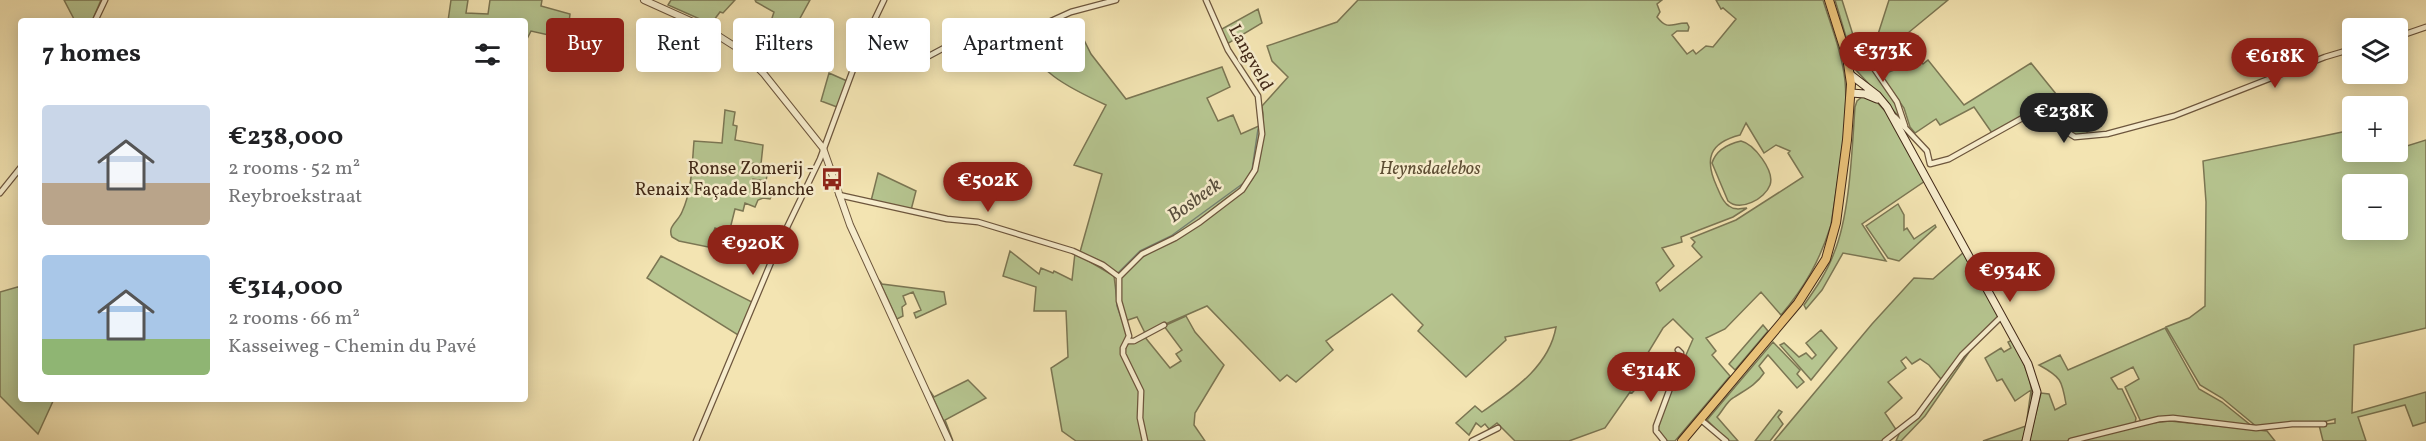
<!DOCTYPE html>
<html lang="en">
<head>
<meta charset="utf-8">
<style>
	body { margin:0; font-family:Vollkorn,serif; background:#f2f2f2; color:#202124; height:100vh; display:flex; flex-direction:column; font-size:22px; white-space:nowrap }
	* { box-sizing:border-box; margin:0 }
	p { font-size:20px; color:#757577 }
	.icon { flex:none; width:33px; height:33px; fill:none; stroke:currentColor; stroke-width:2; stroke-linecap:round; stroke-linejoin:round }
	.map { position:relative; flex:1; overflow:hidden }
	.details { position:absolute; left:18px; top:18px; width:510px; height:384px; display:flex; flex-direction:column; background:#fff; border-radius:6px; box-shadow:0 3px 15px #0003 }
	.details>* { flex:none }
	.top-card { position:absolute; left:546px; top:18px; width:570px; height:54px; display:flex; gap:12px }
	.fabs { position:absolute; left:2342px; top:18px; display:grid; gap:12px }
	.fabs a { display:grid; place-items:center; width:66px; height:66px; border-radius:6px; background:#fff; box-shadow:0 3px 15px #0003; font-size:30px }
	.price { position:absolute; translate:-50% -51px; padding:0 14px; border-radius:21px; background:#8f2418; color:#fff; font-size:20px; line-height:39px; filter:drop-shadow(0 2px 3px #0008) }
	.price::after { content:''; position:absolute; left:50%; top:36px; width:18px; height:14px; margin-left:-9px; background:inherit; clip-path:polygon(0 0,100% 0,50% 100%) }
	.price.selected { background:#222; color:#fff }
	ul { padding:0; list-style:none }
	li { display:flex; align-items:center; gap:18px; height:150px; padding:0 24px }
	li span { display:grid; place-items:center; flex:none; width:168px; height:120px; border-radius:6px; color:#555 }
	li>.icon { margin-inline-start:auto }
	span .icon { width:72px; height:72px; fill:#fffc; stroke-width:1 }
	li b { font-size:26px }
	h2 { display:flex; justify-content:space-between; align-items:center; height:72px; padding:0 24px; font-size:26px }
	.chip { padding:0 21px; border-radius:6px; background:#fff; box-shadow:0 3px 15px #0003; font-size:21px; line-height:54px }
	.chip.selected { background:#8f2418; color:#fff }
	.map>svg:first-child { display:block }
	.green { fill:#b6c590; stroke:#7b7653; stroke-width:1.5; fill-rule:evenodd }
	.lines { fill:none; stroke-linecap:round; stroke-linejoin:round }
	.stream { stroke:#778272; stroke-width:1.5 }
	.minor-casing { stroke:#6d563d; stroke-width:7 }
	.tertiary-casing { stroke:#6d563d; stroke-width:8 }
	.secondary-casing { stroke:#402716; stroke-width:9 }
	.primary-casing { stroke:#402716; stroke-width:10 }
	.minor { stroke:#f7edcd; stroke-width:4.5 }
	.tertiary { stroke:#f7edcd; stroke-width:6 }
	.secondary { stroke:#f7edcd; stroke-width:7 }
	.primary { stroke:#eac279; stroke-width:8 }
	.labels { text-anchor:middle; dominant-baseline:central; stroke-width:5; stroke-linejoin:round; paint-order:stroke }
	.street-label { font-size:18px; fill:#402716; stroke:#f7edcd }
	.poi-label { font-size:18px; fill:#402716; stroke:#f7edcd; text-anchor:end }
	.park-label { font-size:18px; font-style:italic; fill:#5e4e34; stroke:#f7edcd }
	.water-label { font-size:20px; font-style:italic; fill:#574d3c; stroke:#f7edcd }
</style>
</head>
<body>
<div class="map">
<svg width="2426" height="441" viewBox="0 0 2426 441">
	<rect width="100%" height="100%" fill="#f3e4b2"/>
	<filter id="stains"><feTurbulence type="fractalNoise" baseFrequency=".00333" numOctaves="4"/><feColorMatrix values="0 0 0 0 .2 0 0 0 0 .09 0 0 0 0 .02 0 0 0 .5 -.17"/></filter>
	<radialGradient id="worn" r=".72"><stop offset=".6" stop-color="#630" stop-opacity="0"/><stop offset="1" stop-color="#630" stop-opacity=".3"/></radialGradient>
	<!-- green -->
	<path class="green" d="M64 0H101L92 21H75Z
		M451 0H468L466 13 488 14 490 0H542L541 6 570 14 567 39 531 31 525 43V21H448Z
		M671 0H735L723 13 720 12 711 24 668 5Z
		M755 0H810L793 31 771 21 774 12 756 2Z
		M1358 0H1662L1657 4 1660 12 1657 17C1668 31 1671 23 1687 23L1689 27 1688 31H1677L1672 35 1687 54 1693 50 1696 54 1706 46 1713 47 1736 19 1723 8 1721 9 1716 0H1823C1831 26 1842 53 1845 81 1849 122 1837 183 1831 225 1820 260 1805 287 1781 315L1761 292 1725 329 1706 338 1716 351 1712 355 1730 376 1675 441H1666L1658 429 1665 403 1693 339 1673 319 1663 328 1646 356 1654 362 1647 376 1632 393 1630 392 1605 428 1569 441H1515L1497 423 1489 429 1485 424 1481 427 1476 423 1469 435 1456 423 1475 406 1482 412C1513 390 1549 367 1556 327L1505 337 1506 340 1466 377 1418 331 1423 325 1392 294 1326 341 1333 350 1296 382 1287 375 1280 381 1207 306 1145 333 1137 317 1125 321C1121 309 1117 294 1120 281 1124 263 1156 250 1170 242 1189 231 1244 195 1253 178 1262 162 1265 125 1262 106L1288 77 1272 61 1267 46 1337 22ZM1746 123 1764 153 1776 145 1790 151 1788 153 1803 177 1736 220 1691 238 1695 242 1692 246 1702 257 1660 291 1656 283 1674 266 1662 248 1682 242 1681 237 1733 217 1747 208C1740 209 1734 210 1729 206 1722 202 1720 193 1717 187 1704 159 1709 143 1740 135Z
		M1835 0H1842L1859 54 1866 63 1868 62 1897 104 1902 120 1856 70Z
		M1889 0H1948L1908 33 1872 53Z
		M1258 9 1262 23 1227 44 1220 30Z
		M1048 24 1057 37 1078 28 1091 54 1126 99 1222 67 1230 87 1207 98 1218 121 1233 115 1241 134 1261 125 1253 172 1242 190 1231 195 1188 228 1142 253 1118 275 1080 252 1102 174 1074 165 1106 105C1069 88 1033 71 1020 30Z
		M1920 60 1923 64 1928 60 1964 105 2031 63 2090 136 2073 135 2053 108 2046 104 1992 133 1974 107 1940 125 1936 119 1915 133 1910 127 1904 108 1881 75Z
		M829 73 847 81 837 107 821 101Z
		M1863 96 1874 99 1886 112 1925 181 1862 224 1886 261 1843 253 1822 290 1806 309 1804 305C1816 288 1827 272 1834 253 1850 214 1852 149 1855 107L1857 101Z
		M725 110 735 112 733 125 737 126 735 140 763 145 761 164 749 163 748 172 767 175 766 181 753 179 751 193 769 191 773 193 770 199 763 198 758 200 755 207 745 203 743 211 735 209 729 233 715 228 708 247 679 241 672 237C667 226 678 222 682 212 692 190 692 165 694 141L722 143Z
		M2352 130V152H2397V149L2426 140V328L2354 345 2352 413 2426 392V422L2413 426 2405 405 2358 417 2366 441H2323L2319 425 2335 423V419L2323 422 2257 427 2222 398 2200 385 2166 327 2189 318 2205 306 2206 202 2203 161ZM2352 184H2397V230H2352Z
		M1741 141C1754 144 1775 171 1770 185 1765 199 1740 212 1728 201L1712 163C1716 150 1728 144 1741 141Z
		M878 173 916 191 911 210 871 201Z
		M1898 204 1904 215V230L1907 228 1914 239 1935 225 1936 227 1899 261 1888 258 1866 226Z
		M1010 251 1039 274 1041 268 1053 273 1054 271 1072 280 1075 253 1114 276 1117 300 1127 337 1122 348 1140 391 1139 419 1144 441H1076L1062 431 1051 368 1068 357 1066 311H1034L1036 287 1003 276Z
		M1964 252 1999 316 1941 379 1929 365 1920 359 1912 364 1906 357 1901 361 1906 368 1888 382 1902 398 1885 413 1897 431 1883 441H1774L1872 324 1914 278 1933 279Z
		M661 256 752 302 738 335 647 278Z
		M879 280 882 284 944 292 946 304 916 318 914 313 921 310 913 292 903 296 906 304 902 307 903 316 897 319Z
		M21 286V399H54L38 434 0 396V292Z
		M1186 316 1195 332 1224 365 1195 413 1194 425 1205 441H1146L1142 422 1143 397 1125 355C1124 342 1133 341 1144 336L1170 368 1181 361 1176 354 1182 350 1164 326Z
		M1763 325 1768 331 1735 370 1729 364Z
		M2165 328 2199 389 2222 402 2253 427 2172 417 2141 422 2125 387 2139 379 2133 367 2111 378 2118 389H2122L2136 418 2135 424 2067 441H2029L2041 393 2049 394 2055 410 2066 404C2062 380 2061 377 2039 365L2060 355 2068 370Z
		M1821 330 1837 348 1811 380 1780 345 1784 343 1799 357 1806 353 1812 359 1816 355 1806 343Z
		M2012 340C2033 378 2039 398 2022 441H1983L2026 426 2031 390 2015 401 2002 379 1997 381 1985 358 2001 348 2004 352 2011 348 2008 342Z
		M1773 342 1800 370 1797 374 1804 382 1797 388 1768 355 1759 366 1764 373C1756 385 1745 390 1733 398 1727 401 1722 412 1717 417L1738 441H1728L1707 420Z
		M1976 342 1925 416 1901 441H1896L1900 432 1913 421Z
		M968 380 986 398 945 420 953 441 930 391 934 397Z
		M1779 410 1782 412 1778 417 1783 424 1770 441H1755Z
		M2170 421 2267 431 2275 441H2075L2151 423Z"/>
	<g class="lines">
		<!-- stream -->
		<path class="stream" d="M1118 273 1140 251 1171 236 1245 182 1252 170 1258 129
			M1116 286 1117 306 1124 326"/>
		<!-- minor casing -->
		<g class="minor-casing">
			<path id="minor" d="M95 21 105 0
				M2397 37 2426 27
				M865 42C882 45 896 63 914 64L972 33 1000 28H1025L1040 26 1071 12 1116 0
				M1873 53 1870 57 1871 64 1897 102 1905 126
				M1895 117 1927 151 1930 164
				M1930 164 1949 159 2044 106 2052 109 2070 134 2075 137 2107 134 2174 116 2325 57 2352 49
				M0 193 21 167
				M839 195 947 219 978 222 1073 251 1103 265 1119 277
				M1119 277 1142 254 1175 238 1200 222 1242 190 1255 170 1262 134 1258 96 1228 50 1206 0
				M1119 277V301L1129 336 1123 348V354L1141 391 1140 418 1145 441
				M1128 341H1134L1164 325
				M1700 419 1726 441
				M696 441 777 248 820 159 861 48 884 0
				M1472 441 1498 428
				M1664 441 1656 431V426L1679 364 1681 353 1678 350
				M1885 441 1917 416 1962 355 2002 316
				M2071 441 2159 419 2173 418 2256 428 2292 424H2324"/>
		</g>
		<!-- tertiary casing -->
		<g class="tertiary-casing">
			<path id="tertiary" d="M644 0 706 28 739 49 764 74 823 148 850 225 949 441"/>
		</g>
		<!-- secondary casing -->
		<g class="secondary-casing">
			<path id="secondary" d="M1851 75 1877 95 1887 107 2028 364 2037 392 2026 441
				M1851 93 1865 94 1877 99"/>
		</g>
		<!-- primary casing -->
		<g class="primary-casing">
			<path id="primary" d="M1682 441 1798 303 1826 259 1836 223 1847 140 1851 84 1847 57 1829 0"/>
		</g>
		<!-- minor -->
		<use href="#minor" class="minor"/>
		<!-- tertiary -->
		<use href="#tertiary" class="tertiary"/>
		<!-- secondary -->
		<use href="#secondary" class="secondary"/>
		<!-- primary -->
		<use href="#primary" class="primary"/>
	</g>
	<!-- icons -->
	<defs>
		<g id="bus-bare" transform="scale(1.8)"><path d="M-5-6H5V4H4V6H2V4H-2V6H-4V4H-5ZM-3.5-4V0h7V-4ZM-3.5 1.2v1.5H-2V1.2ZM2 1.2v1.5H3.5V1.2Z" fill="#8f2418" stroke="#f7edcd" stroke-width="2.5" paint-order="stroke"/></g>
	</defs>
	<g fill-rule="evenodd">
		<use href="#bus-bare" x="832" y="179"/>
	</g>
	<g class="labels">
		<!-- street labels -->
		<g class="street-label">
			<text transform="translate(1250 58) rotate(61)">Langveld</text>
		</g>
		<!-- poi labels -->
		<g class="poi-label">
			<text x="814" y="169">Ronse Zomerij -<tspan x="814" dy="21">Renaix Façade Blanche</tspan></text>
		</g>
		<!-- park labels -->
		<g class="park-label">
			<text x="1430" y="169">Heynsdaelebos</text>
		</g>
		<!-- water labels -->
		<g class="water-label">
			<text transform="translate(1195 201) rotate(-36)">Bosbeek</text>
		</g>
	</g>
	<rect width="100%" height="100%" filter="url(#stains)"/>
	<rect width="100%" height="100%" fill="url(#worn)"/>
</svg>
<div class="fabs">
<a><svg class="icon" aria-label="layers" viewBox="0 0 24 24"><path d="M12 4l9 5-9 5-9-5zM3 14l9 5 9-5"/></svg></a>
<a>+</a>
<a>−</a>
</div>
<b class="price" style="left:1883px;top:83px">€373K</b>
<b class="price" style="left:2275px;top:89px">€618K</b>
<b class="price selected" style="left:2064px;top:144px">€238K</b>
<b class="price" style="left:988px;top:213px">€502K</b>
<b class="price" style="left:753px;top:276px">€920K</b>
<b class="price" style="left:2010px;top:303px">€934K</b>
<b class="price" style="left:1651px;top:403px">€314K</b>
<div class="top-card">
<a class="chip selected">Buy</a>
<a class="chip">Rent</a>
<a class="chip">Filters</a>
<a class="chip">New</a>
<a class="chip">Apartment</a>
</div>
<section class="details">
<h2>7 homes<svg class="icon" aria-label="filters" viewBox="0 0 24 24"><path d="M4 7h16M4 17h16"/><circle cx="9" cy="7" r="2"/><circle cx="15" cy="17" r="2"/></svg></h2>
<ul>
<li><span style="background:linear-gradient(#c9d6e8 65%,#b9a48a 0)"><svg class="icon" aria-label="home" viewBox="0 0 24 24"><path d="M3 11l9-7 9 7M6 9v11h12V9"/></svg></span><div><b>€238,000</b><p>2 rooms · 52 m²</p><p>Reybroekstraat</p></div></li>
<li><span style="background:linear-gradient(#a9c7e8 70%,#8fb573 0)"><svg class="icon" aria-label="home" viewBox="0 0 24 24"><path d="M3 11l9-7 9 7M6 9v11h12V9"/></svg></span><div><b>€314,000</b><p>2 rooms · 66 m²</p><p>Kasseiweg - Chemin du Pavé</p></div></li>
</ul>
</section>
</div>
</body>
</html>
